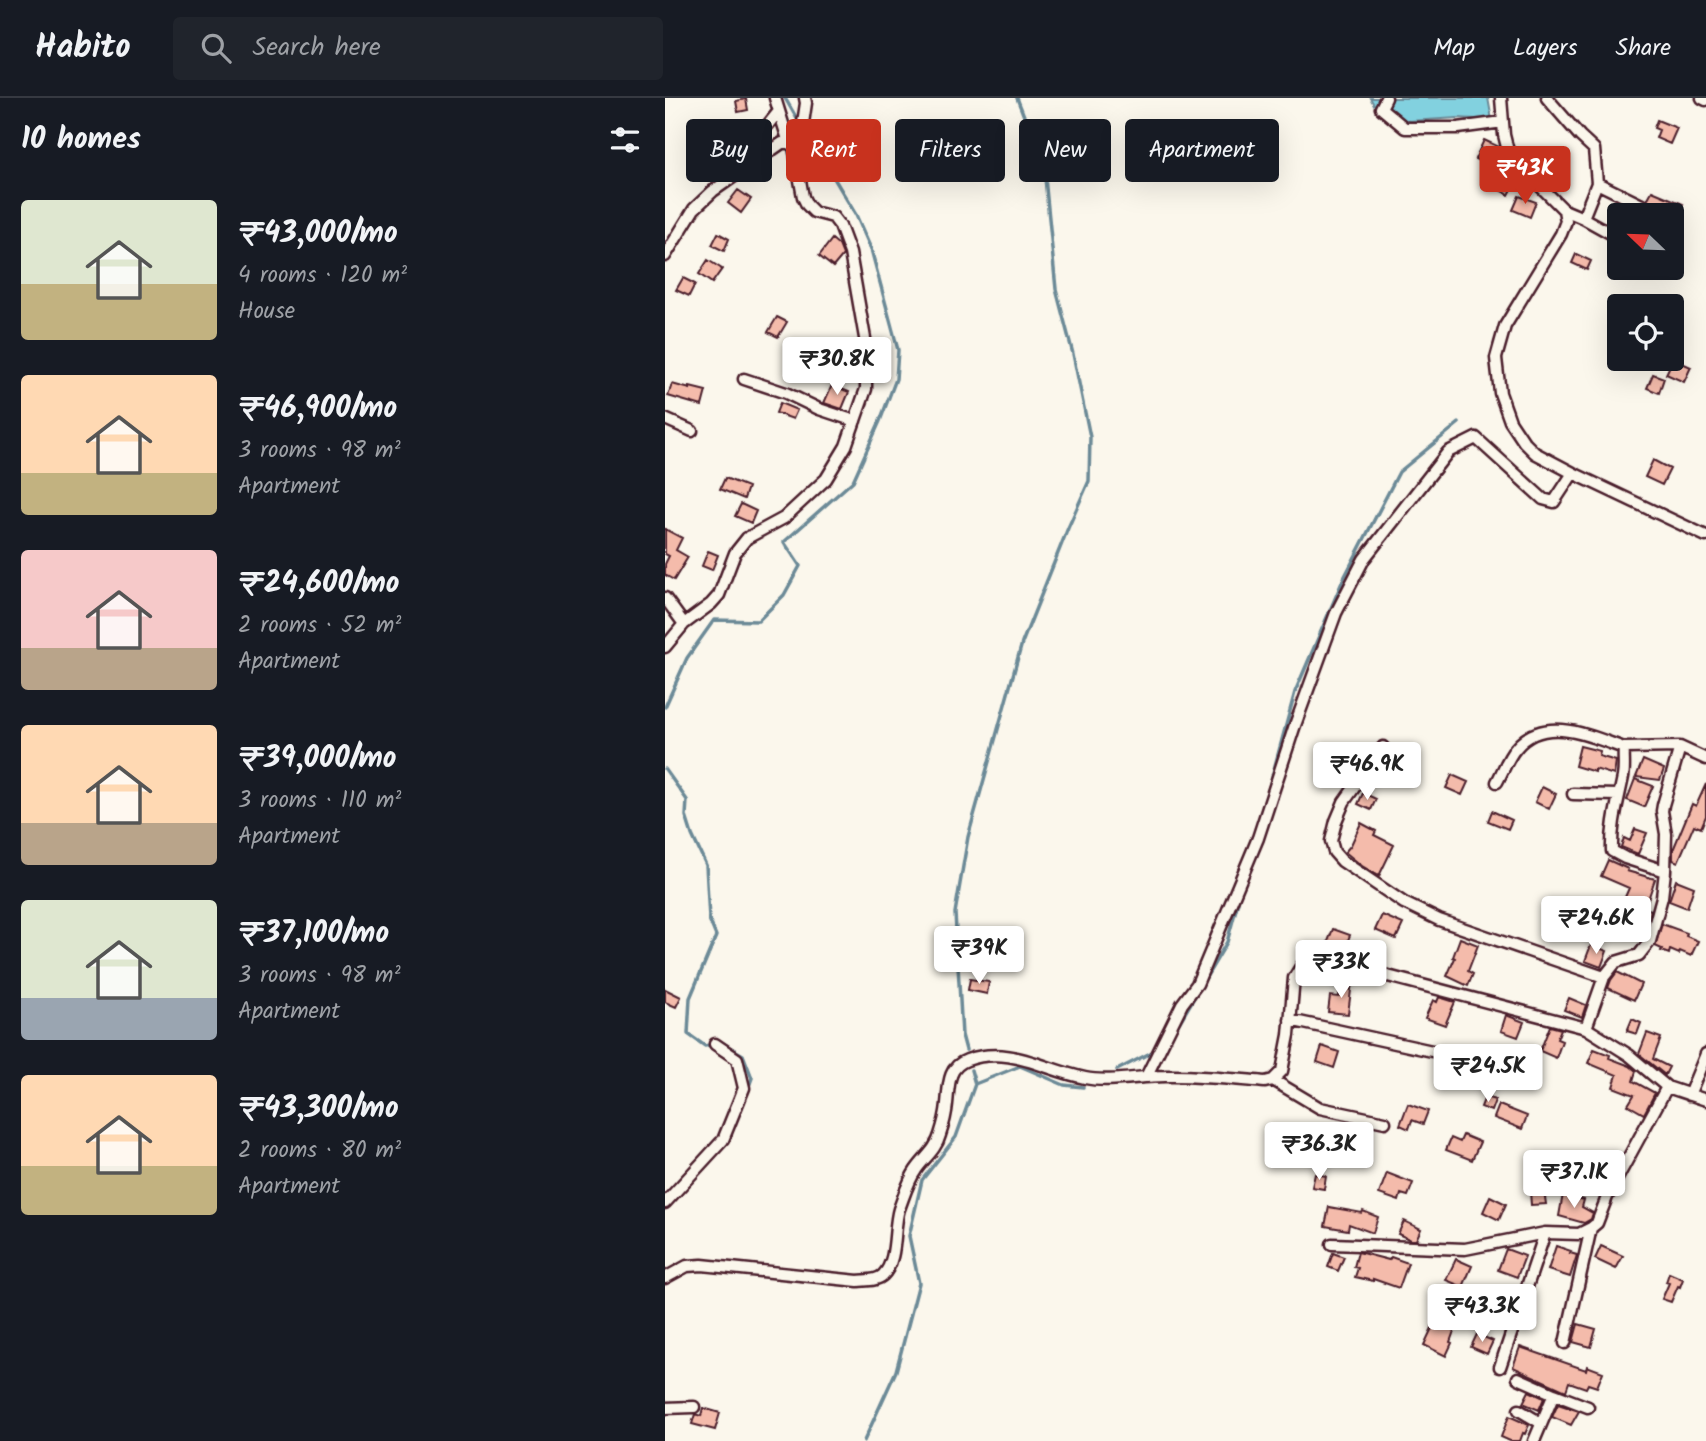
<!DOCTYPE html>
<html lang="en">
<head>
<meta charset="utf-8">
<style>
	body { margin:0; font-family:Kalam,sans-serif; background:#20242c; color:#f1f3f6; height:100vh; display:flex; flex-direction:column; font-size:26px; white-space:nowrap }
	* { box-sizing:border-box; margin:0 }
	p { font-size:23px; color:#9ea1a6 }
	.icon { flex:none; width:38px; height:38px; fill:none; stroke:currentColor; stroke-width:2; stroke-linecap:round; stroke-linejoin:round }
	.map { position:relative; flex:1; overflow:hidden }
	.details { display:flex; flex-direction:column; background:#171b24; width:665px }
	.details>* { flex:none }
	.banner { position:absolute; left:21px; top:21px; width:665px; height:63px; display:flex; gap:14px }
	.needle { width:46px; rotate:293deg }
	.fabs { position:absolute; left:942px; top:105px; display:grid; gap:14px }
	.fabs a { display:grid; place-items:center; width:77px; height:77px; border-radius:7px; background:#171b24; box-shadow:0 7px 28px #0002; font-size:35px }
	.price { position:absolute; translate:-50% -60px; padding:0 16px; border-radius:7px; background:#fff; color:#222; font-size:23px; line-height:46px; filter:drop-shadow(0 2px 4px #0008) }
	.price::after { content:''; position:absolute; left:50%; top:42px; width:21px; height:16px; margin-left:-10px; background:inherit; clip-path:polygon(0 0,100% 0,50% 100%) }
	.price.current { background:#c8321e; color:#fff }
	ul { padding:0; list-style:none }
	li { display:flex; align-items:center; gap:21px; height:175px; padding:0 21px }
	li span { display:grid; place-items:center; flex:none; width:196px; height:140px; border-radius:7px; color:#555 }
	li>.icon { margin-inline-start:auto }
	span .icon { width:84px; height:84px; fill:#fffc; stroke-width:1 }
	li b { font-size:30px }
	h2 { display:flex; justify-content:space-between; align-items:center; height:84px; padding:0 21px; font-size:30px }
	.pill { padding:0 24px; border-radius:7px; background:#171b24; box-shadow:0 7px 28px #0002; font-size:24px; line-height:63px }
	.pill.current { background:#c8321e; color:#fff }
	header { display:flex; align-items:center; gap:42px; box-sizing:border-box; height:98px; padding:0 35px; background:#171b24; border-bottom:2px solid #363941 }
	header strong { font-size:33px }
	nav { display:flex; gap:38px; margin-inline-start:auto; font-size:24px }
	.search { width:490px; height:63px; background:#20242c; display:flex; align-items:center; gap:18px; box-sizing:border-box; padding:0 24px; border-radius:7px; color:#9ea1a6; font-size:26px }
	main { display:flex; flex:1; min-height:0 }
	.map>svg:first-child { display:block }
	.water { fill:#82d1df; stroke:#6c8a97; stroke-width:2 }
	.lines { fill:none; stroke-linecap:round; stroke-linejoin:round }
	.stream { stroke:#6c8a97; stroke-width:3.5 }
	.building { fill:#f4bbab; stroke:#4a1f2b; stroke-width:2 }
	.minor-casing { stroke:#4a1f2b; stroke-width:15 }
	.minor { stroke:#fbf7ec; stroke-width:10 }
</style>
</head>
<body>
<header>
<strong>Habito</strong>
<div class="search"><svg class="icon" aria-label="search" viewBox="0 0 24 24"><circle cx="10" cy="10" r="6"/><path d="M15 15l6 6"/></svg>Search here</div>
<nav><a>Map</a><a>Layers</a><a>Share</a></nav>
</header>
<main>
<section class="details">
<h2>10 homes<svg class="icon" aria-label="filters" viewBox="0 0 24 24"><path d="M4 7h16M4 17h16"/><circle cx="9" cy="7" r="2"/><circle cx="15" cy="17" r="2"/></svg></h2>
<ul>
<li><span style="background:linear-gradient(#dfe7d0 60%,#c2b280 0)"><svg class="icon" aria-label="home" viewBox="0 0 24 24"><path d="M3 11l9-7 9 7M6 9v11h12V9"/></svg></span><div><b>₹43,000/mo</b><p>4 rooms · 120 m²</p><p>House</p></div></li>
<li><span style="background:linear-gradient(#ffd9b3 70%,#c2b280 0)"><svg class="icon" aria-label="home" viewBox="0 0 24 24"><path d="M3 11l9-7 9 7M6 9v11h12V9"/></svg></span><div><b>₹46,900/mo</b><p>3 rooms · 98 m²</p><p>Apartment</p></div></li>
<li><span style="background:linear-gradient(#f6c9c9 70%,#b9a48a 0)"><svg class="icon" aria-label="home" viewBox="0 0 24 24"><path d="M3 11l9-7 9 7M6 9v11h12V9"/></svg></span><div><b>₹24,600/mo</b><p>2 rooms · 52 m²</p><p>Apartment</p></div></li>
<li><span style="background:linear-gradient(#ffd9b3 70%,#b9a48a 0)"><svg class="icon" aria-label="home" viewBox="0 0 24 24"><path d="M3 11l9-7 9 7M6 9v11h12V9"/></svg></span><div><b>₹39,000/mo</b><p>3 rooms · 110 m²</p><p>Apartment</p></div></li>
<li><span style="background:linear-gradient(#dfe7d0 70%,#9aa5b1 0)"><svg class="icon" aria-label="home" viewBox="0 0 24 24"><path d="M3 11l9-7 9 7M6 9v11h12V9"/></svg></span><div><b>₹37,100/mo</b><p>3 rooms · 98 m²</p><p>Apartment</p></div></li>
<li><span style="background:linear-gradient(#ffd9b3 65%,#c2b280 0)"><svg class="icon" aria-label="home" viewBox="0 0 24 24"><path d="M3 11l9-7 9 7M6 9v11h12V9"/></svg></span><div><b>₹43,300/mo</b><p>2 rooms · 80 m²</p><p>Apartment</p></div></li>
</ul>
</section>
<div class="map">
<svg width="1041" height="1343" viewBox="0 0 1041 1343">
	<rect width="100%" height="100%" fill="#fbf7ec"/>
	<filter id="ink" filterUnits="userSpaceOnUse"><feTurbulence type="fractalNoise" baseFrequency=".0143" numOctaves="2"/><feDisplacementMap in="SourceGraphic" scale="14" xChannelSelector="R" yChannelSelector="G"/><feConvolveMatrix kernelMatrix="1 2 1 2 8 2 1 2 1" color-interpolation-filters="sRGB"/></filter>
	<g filter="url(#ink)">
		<!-- water -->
		<path class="water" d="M705 0H823L827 22 793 20 744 23 715 16Z"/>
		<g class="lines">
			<!-- stream -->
			<path class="stream" d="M120 0 135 26
				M0 609 22 560 49 522 93 523 119 497 135 468 119 444 188 383 215 323 231 281 233 252 206 151 191 117 166 75 152 57 139 33
				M0 671 22 702 21 718 27 737 41 767 44 821 51 838 25 900 23 936 40 948 56 944 78 957 87 980 83 991
				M602 697 630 594 678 482 734 374 794 325
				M501 947 562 844 577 789
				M301 952 297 937 290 815 303 739 357 545 403 430 424 383 425 339 408 256 391 191 379 70 352 0
				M452 972 491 952
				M310 986 355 968 399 987 418 989
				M66 1034 77 1009
				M199 1343 231 1273 254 1185 244 1138 257 1082 291 1039 310 986 306 972"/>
		</g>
		<!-- building -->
		<path class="building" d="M81 1 83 12 73 14 71 3Z
			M992 22 1012 30 1005 46 991 40 994 32 989 30Z
			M151 35 160 36 159 46 150 45Z
			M819 42 834 49 836 57 830 70 810 61Z
			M841 76 852 82 844 97 833 91Z
			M73 92 86 101 76 115 63 105Z
			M987 93 1018 106 1011 120 1004 117 1000 110 982 102Z
			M854 98 871 104 865 119 848 112Z
			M53 135 64 141 59 153 47 147Z
			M167 141 174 147 178 157 168 169 154 158Z
			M911 156 926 163 922 172 907 165Z
			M43 162 57 171 47 185 34 176Z
			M18 180 30 186 24 198 11 192Z
			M112 219 122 224 113 239 103 234Z
			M1008 261 1026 269 1019 284 1001 276Z
			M988 276 999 280 994 295 982 290Z
			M7 286 25 291V289L41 293 37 308 3 298Z
			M167 287 184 294 177 311 159 305Z
			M115 305 132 312 128 321 111 315Z
			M988 362 1005 371 997 387 980 379Z
			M60 380 83 389 79 401 55 391Z
			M76 406 91 413 86 425 70 418Z
			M0 431 17 440 11 452 23 459 9 482 0 477V466L4 458 0 456Z
			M43 453 53 457 47 472 37 468Z
			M915 648 935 653 934 658 951 663 949 677 930 671V674L910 668Z
			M978 662 999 671 995 682 971 679Z
			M787 677 803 684 797 697 781 690Z
			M970 681 988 688 979 709 962 702Z
			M1041 686V718L1036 730 1029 727 1013 764 1008 762V752L1027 706 1031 708Z
			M877 689 891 696 884 711 870 704Z
			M698 695 711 701 706 712 693 706Z
			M827 713 847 722 843 731 823 723Z
			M696 725 711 733 709 737 729 747 714 778 697 768 680 754 686 747Z
			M970 731 982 735 973 756 956 749 959 740 965 743Z
			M943 762 963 771 962 773 990 781 980 810 986 812 981 831 960 823V821L940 814 944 802 957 806 964 790 936 778Z
			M1011 782 1029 789 1022 810 1004 803Z
			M717 817 738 826 731 841 710 832Z
			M997 826 1022 835 1021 838 1033 843 1026 858 1015 853 1014 856 1005 852 1004 856 996 853 997 851 990 848Z
			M668 831 685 837 677 858 660 851Z
			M795 840 813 847 803 873 808 876 803 888 782 878 790 860 788 859Z
			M926 847 942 853 936 869 920 863Z
			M952 874 976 886 969 902 943 890 946 882Z
			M305 881 324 884 322 896 303 892Z
			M676 883 687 884 683 916 663 914 665 898 674 899Z
			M0 891 16 899 11 909 0 904Z
			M774 899 790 904 780 927 760 920 768 902 772 904Z
			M904 900 921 907 917 919 899 912Z
			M841 917 859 924 853 939 836 933Z
			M967 921 976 925 972 936 962 933Z
			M885 928 896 931 892 941 897 943 891 960 875 953Z
			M982 935 996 940 988 961 1004 969 1000 977 974 956Z
			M657 948 674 954 669 970 652 964Z
			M929 951 945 957 944 960 965 968 971 973 968 983 990 995 979 1016 963 1007 969 997 948 989 952 977 923 965Z
			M820 999 830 1002 826 1013 816 1009Z
			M743 1006 763 1013 758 1026 747 1022 744 1031 735 1027Z
			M834 1007 862 1018 857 1031 829 1020Z
			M798 1037 815 1044 807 1062 781 1052 786 1040 795 1044Z
			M722 1075 748 1085 743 1098 736 1096 734 1103 714 1096Z
			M650 1076 661 1078 659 1091 647 1089Z
			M879 1092 881 1106 866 1107 865 1093Z
			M898 1096 919 1102 917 1109 928 1115 926 1121 919 1125 894 1118Z
			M825 1098 841 1106 834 1122 818 1114Z
			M664 1109 697 1115 698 1113 713 1119 708 1135 684 1126 683 1132 660 1128Z
			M739 1123 756 1131 751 1142H746L733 1136Z
			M891 1148 906 1153 905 1155 912 1157 905 1179 883 1172Z
			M936 1148 958 1158 951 1171 930 1161Z
			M841 1151 860 1158 852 1179 833 1172Z
			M693 1154 724 1162 726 1159 743 1165 734 1190 708 1181V1183L690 1179 693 1170 689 1169Z
			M668 1155 679 1159 673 1173 663 1169Z
			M791 1161 807 1168 798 1189 781 1182Z
			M1004 1175 1018 1181 1015 1189 1013 1188 1006 1204 997 1201 1004 1185 1001 1184Z
			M807 1190 828 1200 819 1219 804 1213 799 1208Z
			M774 1215 793 1222 785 1244 787 1245 781 1258 759 1247Z
			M913 1226 931 1231 926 1249 908 1244Z
			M812 1236 828 1243 822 1256 806 1249Z
			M855 1249 921 1272 922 1268 938 1274 932 1289 923 1286 921 1290 904 1284 901 1293 848 1269Z
			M864 1293 879 1300 874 1312 858 1305Z
			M893 1306 914 1313 906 1327 887 1319Z
			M38 1310 55 1315 50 1332 27 1326 30 1316 36 1318Z
			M844 1318 864 1327 860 1336 858 1335 855 1343H845L836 1339Z"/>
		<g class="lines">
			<!-- minor casing -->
			<g class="minor-casing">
				<path id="minor" d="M721 0 716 10 740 30H793L838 24
					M836 0 839 37 844 57 899 112 901 123 896 136 840 228 831 260 835 295 845 323 859 344 870 355 908 375 1041 438
					M882 0 915 38 929 51 932 85 918 120
					M1037 0 1041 2
					M114 13 124 45 137 32 141 5 140 0
					M85 67 86 48 114 13 110 0
					M932 85 997 117
					M899 112 918 120 954 140
					M0 158 29 111 48 93 117 45H124L129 49 138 99 142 107 149 114 168 119 175 128 185 155 201 246V291L181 348 161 381 119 420 82 440 70 455 54 497 46 506 19 526 0 549
					M79 281 121 295 154 311 190 323
					M0 321 27 333
					M0 500 19 526
					M718 649 679 704 671 723 666 743 669 754 677 763 739 805 774 822 939 879
					M959 650 1015 649 1041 661
					M832 684C838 673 843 659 851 650 879 616 925 638 959 650 958 659 960 669 958 679 953 704 946 727 947 753L960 760 1000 773 997 799 985 843 974 857 951 864 939 879 921 930
					M908 696 953 697
					M1000 773 1001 736 997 713 998 707 1015 649
					M625 922 790 958
					M481 979 517 906 532 886 593 740 629 630 671 515 699 461 783 354 811 340 878 401 889 404 908 375
					M608 982 655 1010 720 1024
					M1024 997 1041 956
					M0 1105 58 1042 79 990 72 961 50 946
					M667 1146 800 1151 880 1135
					M0 1180 22 1168 37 1167 193 1183C201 1182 212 1183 218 1177 233 1162 228 1130 234 1111 239 1098 243 1083 251 1072 259 1060 271 1052 275 1037 278 1028 281 1017 282 1006 284 989 282 969 302 962 345 947 379 972 420 980 444 985 475 978 500 978 533 977 567 981 600 984L608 982 617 973 624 937 629 880 637 867 643 861 654 860 921 930 964 957 1002 989 1041 1002
					M900 1245 926 1130
					M835 1269 880 1135 914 1136 926 1130 932 1125 942 1099 1002 989
					M853 1280 889 1296 869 1343
					M889 1296 923 1309
					M0 1310 29 1309
					M854 1312 876 1325"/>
			</g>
			<!-- minor -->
			<use href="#minor" class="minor"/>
		</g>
	</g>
</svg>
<div class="fabs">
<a><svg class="needle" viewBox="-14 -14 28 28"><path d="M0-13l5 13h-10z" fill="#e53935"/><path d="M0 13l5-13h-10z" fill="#9ea1a6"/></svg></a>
<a><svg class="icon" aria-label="locate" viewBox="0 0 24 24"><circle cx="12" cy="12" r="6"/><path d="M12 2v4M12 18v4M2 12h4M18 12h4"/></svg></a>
</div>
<b class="price current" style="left:860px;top:108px">₹43K</b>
<b class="price" style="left:172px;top:299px">₹30.8K</b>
<b class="price" style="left:702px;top:704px">₹46.9K</b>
<b class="price" style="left:931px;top:858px">₹24.6K</b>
<b class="price" style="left:314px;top:888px">₹39K</b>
<b class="price" style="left:676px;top:902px">₹33K</b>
<b class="price" style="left:823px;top:1006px">₹24.5K</b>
<b class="price" style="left:654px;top:1084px">₹36.3K</b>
<b class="price" style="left:909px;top:1112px">₹37.1K</b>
<b class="price" style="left:817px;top:1246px">₹43.3K</b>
<div class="banner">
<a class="pill">Buy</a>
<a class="pill current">Rent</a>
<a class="pill">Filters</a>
<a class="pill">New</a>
<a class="pill">Apartment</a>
</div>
</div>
</main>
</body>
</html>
